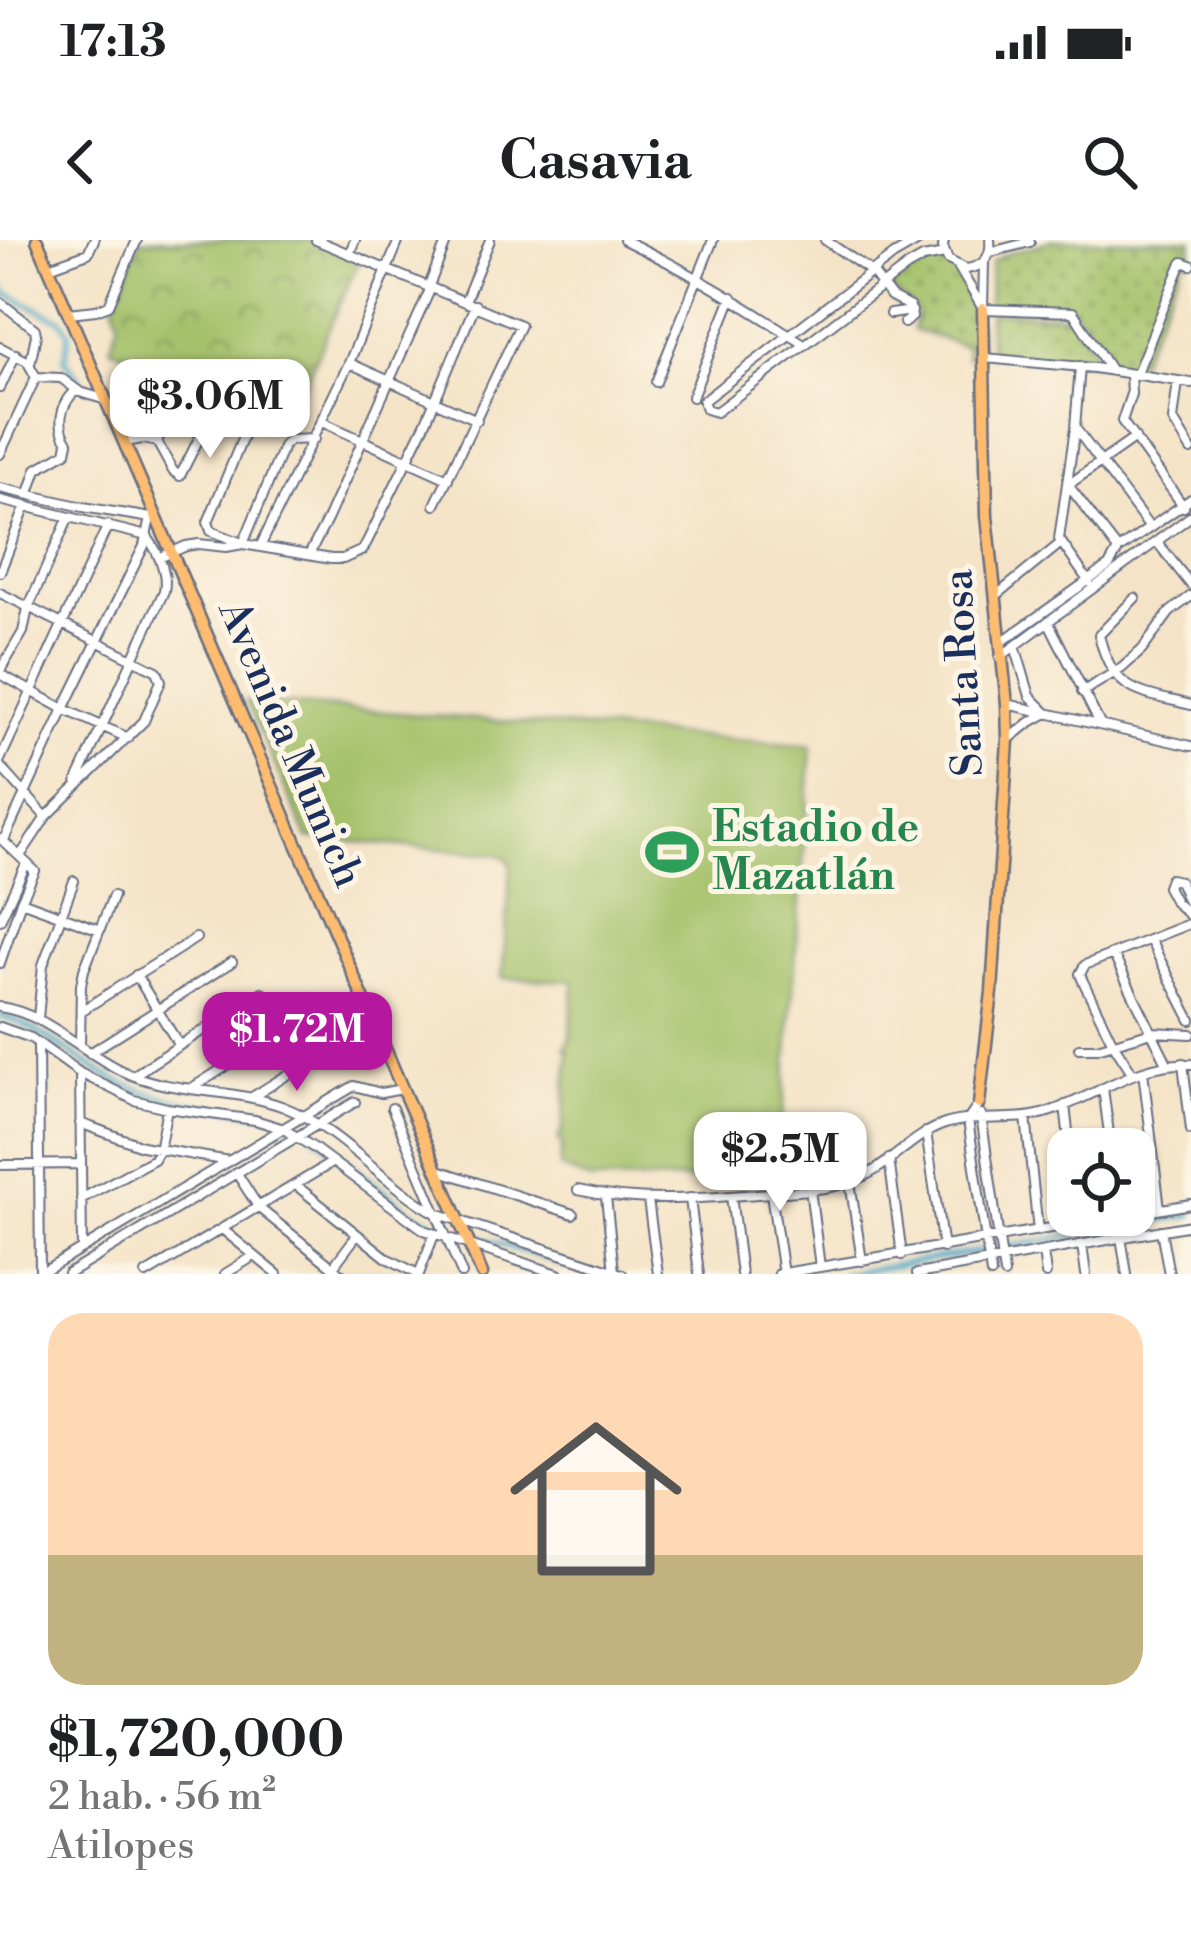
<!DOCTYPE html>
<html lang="es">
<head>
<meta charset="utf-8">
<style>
	body { margin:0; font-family:"Libre Bodoni",serif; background:#f2f2f2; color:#202124; height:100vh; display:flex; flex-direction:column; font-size:45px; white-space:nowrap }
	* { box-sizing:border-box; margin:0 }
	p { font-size:39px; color:#757577 }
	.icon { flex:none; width:66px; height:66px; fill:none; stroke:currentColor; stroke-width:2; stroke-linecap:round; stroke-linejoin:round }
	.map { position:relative; height:1034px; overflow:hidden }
	.panel { display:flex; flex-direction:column; background:#fff; flex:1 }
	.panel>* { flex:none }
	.controls { position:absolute; left:1047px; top:888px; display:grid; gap:24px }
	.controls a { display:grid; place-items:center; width:108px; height:108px; border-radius:24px; background:#fff; box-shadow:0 3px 9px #0004; font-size:60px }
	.price { position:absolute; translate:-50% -102px; padding:0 27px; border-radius:24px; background:#fff; color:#222; font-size:39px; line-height:78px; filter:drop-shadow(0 3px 6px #0008) }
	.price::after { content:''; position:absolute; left:50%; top:72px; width:36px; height:27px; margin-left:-18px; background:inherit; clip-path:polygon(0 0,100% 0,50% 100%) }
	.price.selected { background:#b5179e; color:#fff }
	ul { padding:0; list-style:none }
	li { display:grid; align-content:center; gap:24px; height:636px; padding:0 48px }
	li+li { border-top:3px solid #e0e0e0 }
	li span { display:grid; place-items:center; height:372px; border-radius:36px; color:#555 }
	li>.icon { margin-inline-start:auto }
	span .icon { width:216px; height:216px; fill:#fffc; stroke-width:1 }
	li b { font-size:51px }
	.status { display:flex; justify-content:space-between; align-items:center; height:84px; padding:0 60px; background:#fff; direction:ltr }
	.status svg { height:33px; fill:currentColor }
	header { display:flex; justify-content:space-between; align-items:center; height:156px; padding:0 48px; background:#fff; font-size:54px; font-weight:700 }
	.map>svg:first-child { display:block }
	.grass { fill:url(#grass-dots); stroke:#5f7862; stroke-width:3 }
	.park { fill:url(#park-crowns); stroke:#5f7862; stroke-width:3 }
	.garden { fill:#a3c067; stroke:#5f7862; stroke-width:3 }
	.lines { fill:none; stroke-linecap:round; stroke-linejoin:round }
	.canal { stroke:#4baac9; stroke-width:6 }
	.minor-casing { stroke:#676e82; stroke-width:12 }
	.major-casing { stroke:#676e82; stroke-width:15 }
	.minor { stroke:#fff; stroke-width:8 }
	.major { stroke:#febc70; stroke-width:10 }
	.labels { text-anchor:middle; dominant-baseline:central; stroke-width:10; stroke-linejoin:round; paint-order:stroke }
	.street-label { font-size:42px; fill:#1b2f5e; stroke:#fcf5e5 }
	.leisure-label { font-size:42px; font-weight:bold; fill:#27864d; stroke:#fcf5e5; text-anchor:start }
</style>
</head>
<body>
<div class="status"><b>17:13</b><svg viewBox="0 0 49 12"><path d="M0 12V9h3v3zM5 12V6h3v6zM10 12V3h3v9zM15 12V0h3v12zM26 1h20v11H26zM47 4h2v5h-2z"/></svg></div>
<header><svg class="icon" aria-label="back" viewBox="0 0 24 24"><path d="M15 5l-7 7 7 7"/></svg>Casavia<svg class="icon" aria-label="search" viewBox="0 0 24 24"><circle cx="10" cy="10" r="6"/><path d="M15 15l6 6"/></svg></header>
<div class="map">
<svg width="1191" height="1034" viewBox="0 0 1191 1034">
	<defs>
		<pattern id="grass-dots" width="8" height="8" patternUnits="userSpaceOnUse" patternTransform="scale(3)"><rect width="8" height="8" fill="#a3c067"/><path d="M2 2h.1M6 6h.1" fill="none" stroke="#849c58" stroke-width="1.8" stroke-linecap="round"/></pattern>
		<pattern id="park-crowns" width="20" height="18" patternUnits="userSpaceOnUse" patternTransform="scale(3)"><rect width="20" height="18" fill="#a3c067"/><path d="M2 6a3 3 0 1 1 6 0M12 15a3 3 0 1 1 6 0" fill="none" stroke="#849c58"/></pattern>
	</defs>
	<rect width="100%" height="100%" fill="#fcf5e5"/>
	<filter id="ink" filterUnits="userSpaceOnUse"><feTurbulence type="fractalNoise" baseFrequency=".00833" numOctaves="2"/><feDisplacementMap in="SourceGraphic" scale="24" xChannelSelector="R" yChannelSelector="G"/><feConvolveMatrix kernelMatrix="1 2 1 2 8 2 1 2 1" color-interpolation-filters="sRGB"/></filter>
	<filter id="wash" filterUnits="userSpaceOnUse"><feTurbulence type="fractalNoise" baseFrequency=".004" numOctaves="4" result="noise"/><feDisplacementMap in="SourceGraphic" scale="48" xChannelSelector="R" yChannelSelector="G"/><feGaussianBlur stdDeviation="2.7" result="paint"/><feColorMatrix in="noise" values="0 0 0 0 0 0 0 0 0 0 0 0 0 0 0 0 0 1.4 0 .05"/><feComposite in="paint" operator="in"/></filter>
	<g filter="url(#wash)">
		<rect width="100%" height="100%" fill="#f4e3c6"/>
		<!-- grass -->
		<path class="grass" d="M1050 0H1191V21L1184 19 1135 128 1113 122 1075 70 988 67 992 22C1007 10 1032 9 1050 0Z
			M944 19 963 41 979 88 981 113 967 118 966 106 913 90 917 73C911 62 898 58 890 46L919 24Z
			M992 72 1073 76 1100 120 1089 122 1068 117 1045 118 990 112 988 77Z"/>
		<!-- park -->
		<path class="park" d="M140 0H309L359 20 290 177 110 108 119 80 114 65Z"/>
		<!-- garden -->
		<path class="garden" d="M246 461 812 506 778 939 590 941 560 927 562 902 558 900 563 888 569 811 565 809 570 798 574 741 502 738 511 628 508 619 498 614 308 598Z"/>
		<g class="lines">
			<!-- canal -->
			<path class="canal" d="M0 42 5 53 61 80 69 93 65 120 79 138
				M1 776C45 788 76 822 117 841 168 865 229 868 284 877L291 881
				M312 893 410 971 435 983
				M474 995 593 1034
				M1007 1007 1191 975
				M844 1034 984 1011"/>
		</g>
	</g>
	<g filter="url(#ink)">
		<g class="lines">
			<!-- minor casing -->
			<g class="minor-casing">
				<path id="minor" d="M316 0 520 85 435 265
					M624 0C687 30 745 66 804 104
					M825 0 872 32 891 57 910 67 912 77 904 83
					M920 0 894 15 703 161 706 169 716 172 907 27 923 18 945 14
					M944 0 943 7 948 20 966 29C983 27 992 17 990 0
					M991 12 1030 2 1025 0
					M349 14 355 0
					M49 27 88 13 94 0
					M959 28 983 69 984 22
					M465 61 490 0
					M0 62 35 89 36 95 30 124
					M983 69 1073 72 1111 131
					M69 73 96 70 109 65 137 0
					M890 74 912 71
					M0 107 27 121 36 137 61 138 80 152 104 159
					M985 118 1094 128 1191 143
					M349 123 477 180
					M1080 126 1075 188 1059 299 1089 342
					M1130 134 1131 154 1122 181 1184 267
					M1136 135 1181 25 1183 22 1191 25
					M1178 141 1173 180 1191 210
					M656 142 713 0
					M0 148 16 114
					M692 157 732 57
					M322 182 448 239
					M1076 189 1150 288
					M124 202 143 199 157 202 173 231 180 236 224 149
					M157 202 185 135
					M0 214 36 137
					M0 248 83 267 151 278
					M29 253 37 229 66 212 68 202C57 185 60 167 74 152H80
					M0 260 147 296
					M1157 302 1191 345
					M242 303 211 291 208 282 257 163
					M243 304 284 205 290 200 314 199
					M260 307 349 123 399 0
					M1118 310 1068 245 1135 198
					M309 315 327 280 429 52V46L447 0
					M159 318 186 306 199 304 226 307 243 304 331 319H343L363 310 425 184 475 65
					M0 332 26 266
					M0 353 157 431 161 441 144 481 46 577 20 616
					M997 355 1061 303
					M1135 358 1099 395C1113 454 1139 452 1191 465
					M1048 381 1100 484
					M1000 403 1109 326 1118 310 1191 259
					M1000 417 1191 276
					M0 431 23 392 28 368 69 277
					M0 434 64 469 128 498
					M1082 452 1122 428 1142 410 1170 372 1191 356
					M1007 464 1191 506
					M1008 500 1029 483 1047 473 1030 456 1015 406
					M0 520 108 285
					M0 526 46 577
					M77 541 164 351C168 333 158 312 148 298
					M4 600 64 469 144 306 150 278
					M21 661 100 690
					M1191 669 1179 641 1170 639 1167 647 1175 662 1191 677
					M0 680 26 624
					M1150 700 1191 780
					M1113 714 1167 823
					M0 723 21 661 35 631 1 599
					M136 735 179 805
					M0 767C47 774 80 811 122 831 173 855 232 847 284 867 342 890 382 943 436 973L622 1034
					M81 771 196 698
					M38 778 43 725 74 641
					M0 787 31 798 80 833 134 860 167 868 255 880 284 889 314 908 424 990 558 1034
					M80 804 81 745 84 730 113 656
					M38 805 40 1034
					M1079 808H1097L1152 792 1191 794
					M90 813 232 722
					M1183 823 1191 890
					M1143 831 1160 969
					M80 834 82 1009
					M1133 834 1113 803 1082 739 1080 734 1085 725 1191 683
					M134 835 262 752
					M192 848 293 784
					M1103 848 1111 909
					M252 857 321 814
					M979 864 968 880 991 1034
					M1065 865 1070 909
					M392 868 462 1034
					M981 875 1004 1034
					M1026 877 1038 991
					M80 883 142 906 229 921
					M926 892 943 1008
					M889 919 902 1015
					M0 925 80 924
					M438 930 573 974
					M236 932 259 968 341 1034
					M850 942 862 1021
					M297 946 387 1018 418 1034
					M810 949 820 1027
					M578 950C641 965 706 958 770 953 800 951 833 950 860 938 891 925 912 895 945 884 977 874 1012 883 1045 873 1095 858 1137 821 1191 824
					M771 953 783 1034
					M731 956 741 1034
					M606 957 614 1031
					M690 958 699 1034
					M81 959 154 919 159 910 167 868
					M648 960 658 1034
					M1134 974 1191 964
					M222 989 277 1034
					M1161 990 1169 1034
					M1121 997 1127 1034
					M1082 1005 1086 1034
					M1043 1012 1046 1034
					M333 1027 357 995
					M40 1034 354 846 381 853 402 849
					M68 1034 355 862
					M146 1034 333 922
					M225 1034 254 1016
					M419 1034 434 995
					M778 1034 1128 975
					M917 1034 1191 985"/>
			</g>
			<!-- major casing -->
			<g class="major-casing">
				<path id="major" d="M37 0 482 1034
					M979 864 992 752 1008 500 1007 464 987 276 983 69"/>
			</g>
			<!-- minor -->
			<use href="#minor" class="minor"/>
			<!-- major -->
			<use href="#major" class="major"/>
		</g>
	</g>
	<!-- icons -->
	<defs>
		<g id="stadium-bare" transform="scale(4.14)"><path d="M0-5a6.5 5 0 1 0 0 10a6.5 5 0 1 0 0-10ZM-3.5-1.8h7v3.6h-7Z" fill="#2e9e5b" stroke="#fcf5e5" stroke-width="2.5" paint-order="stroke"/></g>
	</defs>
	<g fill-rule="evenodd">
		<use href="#stadium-bare" x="672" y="612"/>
	</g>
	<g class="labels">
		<!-- street labels -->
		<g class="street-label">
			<text transform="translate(964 433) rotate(-93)">Santa Rosa</text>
			<text transform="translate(290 504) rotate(67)">Avenida Munich</text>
		</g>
		<!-- leisure labels -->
		<g class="leisure-label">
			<text x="712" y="588">Estadio de<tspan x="712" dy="48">Mazatlán</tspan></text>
		</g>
	</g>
</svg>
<div class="controls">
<a><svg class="icon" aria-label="locate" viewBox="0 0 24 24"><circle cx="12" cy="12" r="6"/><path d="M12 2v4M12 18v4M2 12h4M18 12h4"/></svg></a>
</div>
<b class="price" style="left:210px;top:221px">$3.06M</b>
<b class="price selected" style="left:297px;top:854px">$1.72M</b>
<b class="price" style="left:780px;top:974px">$2.5M</b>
</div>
<section class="panel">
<ul>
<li><span style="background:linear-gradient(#ffd9b3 65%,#c2b280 0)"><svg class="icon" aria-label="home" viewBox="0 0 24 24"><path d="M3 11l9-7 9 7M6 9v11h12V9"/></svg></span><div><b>$1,720,000</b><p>2 hab. · 56 m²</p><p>Atilopes</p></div></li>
</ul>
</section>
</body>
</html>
